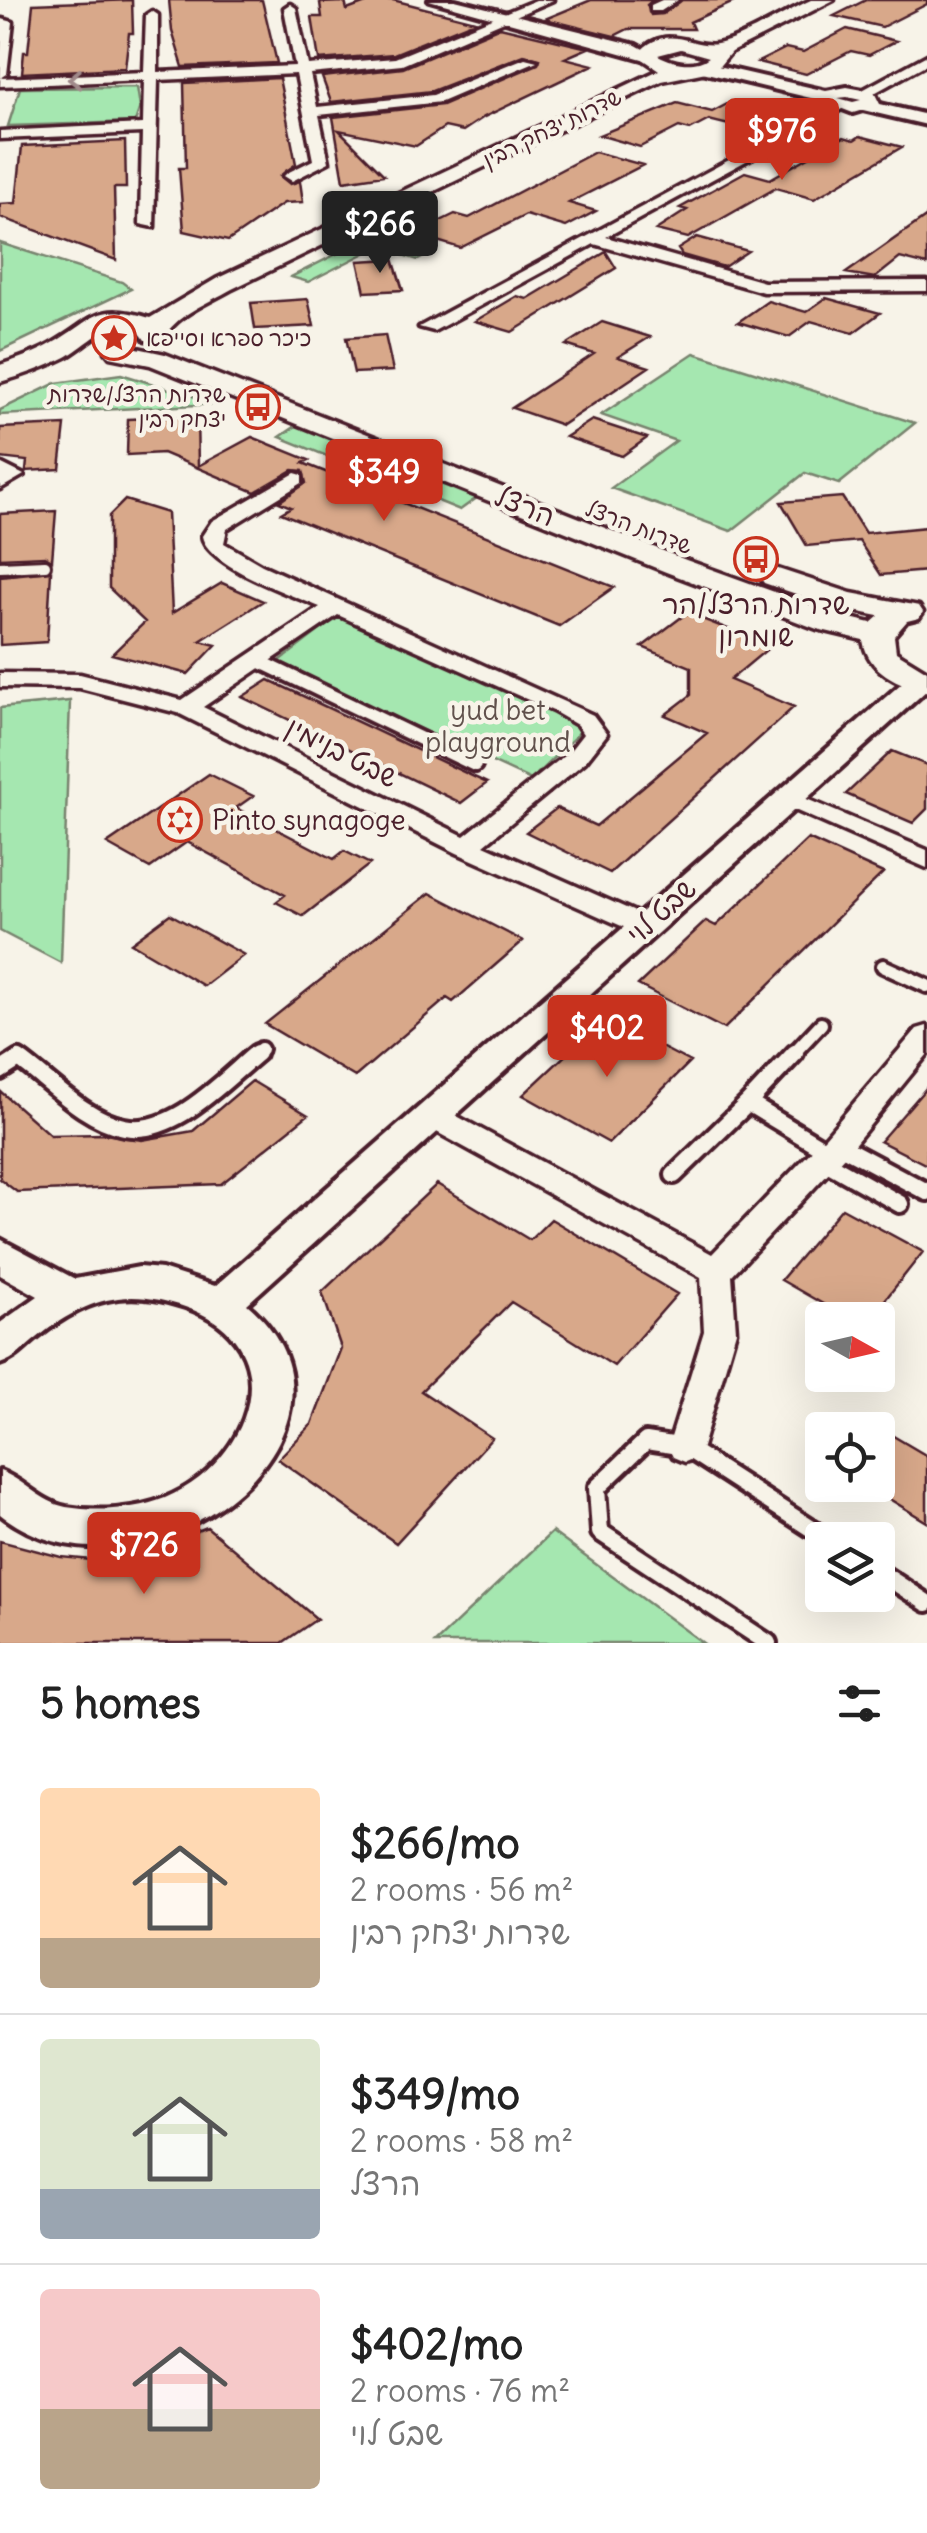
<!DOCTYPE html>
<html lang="en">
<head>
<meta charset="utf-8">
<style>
	body { margin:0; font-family:Delius,"Playpen Sans Hebrew",sans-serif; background:#f6f6f6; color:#222; height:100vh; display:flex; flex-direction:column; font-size:38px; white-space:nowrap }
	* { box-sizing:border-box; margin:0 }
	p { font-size:32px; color:#767676 }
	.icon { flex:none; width:55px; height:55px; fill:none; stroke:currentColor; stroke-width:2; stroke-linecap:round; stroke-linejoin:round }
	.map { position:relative; height:1643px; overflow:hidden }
	.panel { display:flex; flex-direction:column; background:#fff; flex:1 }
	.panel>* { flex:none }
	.needle { width:65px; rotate:98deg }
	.fabs { position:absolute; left:805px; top:1302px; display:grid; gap:20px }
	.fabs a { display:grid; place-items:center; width:90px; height:90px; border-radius:10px; background:#fff; box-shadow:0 10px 40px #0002; font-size:50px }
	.price { position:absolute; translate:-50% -85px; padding:0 22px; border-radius:10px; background:#c8321e; color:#fff; font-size:32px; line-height:65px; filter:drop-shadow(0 2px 5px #0008) }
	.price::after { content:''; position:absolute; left:50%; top:60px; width:30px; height:22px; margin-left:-15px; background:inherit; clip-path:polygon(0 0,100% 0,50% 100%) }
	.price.current { background:#222; color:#fff }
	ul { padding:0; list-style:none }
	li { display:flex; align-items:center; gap:30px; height:250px; padding:0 40px }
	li+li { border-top:2px solid #e0e0e0 }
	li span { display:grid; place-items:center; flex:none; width:280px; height:200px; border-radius:10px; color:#555 }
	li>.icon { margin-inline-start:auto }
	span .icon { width:120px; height:120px; fill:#fffc; stroke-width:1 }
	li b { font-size:42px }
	h2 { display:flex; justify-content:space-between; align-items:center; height:120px; padding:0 40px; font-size:42px }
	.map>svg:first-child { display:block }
	.green { fill:#a5e7b0; stroke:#78836e; stroke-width:2.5 }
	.building { fill:#d8a88a; stroke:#4a1f2b; stroke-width:2.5 }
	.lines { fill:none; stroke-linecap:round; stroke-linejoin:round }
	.service-far2-casing { stroke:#4a1f2b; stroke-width:16 }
	.service-far1-casing { stroke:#4a1f2b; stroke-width:20 }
	.service-casing { stroke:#4a1f2b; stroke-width:24 }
	.minor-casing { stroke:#4a1f2b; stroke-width:7 }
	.tertiary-casing { stroke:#4a1f2b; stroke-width:8 }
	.secondary-casing { stroke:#4a1f2b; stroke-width:7 }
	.service-far2 { stroke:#f7f3e8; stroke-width:10 }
	.service-far1 { stroke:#f7f3e8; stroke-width:12 }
	.service { stroke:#f7f3e8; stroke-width:16 }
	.minor { fill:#f7f3e8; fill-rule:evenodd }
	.tertiary { fill:#f7f3e8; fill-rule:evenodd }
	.secondary { fill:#f7f3e8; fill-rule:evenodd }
	.oneway { stroke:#a0898a }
	.labels { text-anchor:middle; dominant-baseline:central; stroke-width:9; stroke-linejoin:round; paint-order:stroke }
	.far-street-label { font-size:22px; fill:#4a1f2b; stroke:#f7f3e8 }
	.far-poi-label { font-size:22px; fill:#4a1f2b; stroke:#f7f3e8; text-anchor:start }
	.street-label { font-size:28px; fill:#4a1f2b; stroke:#f7f3e8 }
	.poi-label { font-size:28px; fill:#4a1f2b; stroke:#f7f3e8 }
	.park-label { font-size:28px; fill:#61514c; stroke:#f7f3e8 }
</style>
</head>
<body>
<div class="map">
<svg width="927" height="1643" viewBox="0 0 927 1643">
	<rect width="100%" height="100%" fill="#f7f3e8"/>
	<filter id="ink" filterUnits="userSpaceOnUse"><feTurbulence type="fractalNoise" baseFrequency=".01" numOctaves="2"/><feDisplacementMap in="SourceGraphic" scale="20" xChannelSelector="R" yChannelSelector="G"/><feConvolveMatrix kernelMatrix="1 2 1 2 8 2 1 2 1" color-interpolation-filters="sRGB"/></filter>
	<g filter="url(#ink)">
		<!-- green -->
		<path class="green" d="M137 87 140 107 135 122 8 126 20 88Z
			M374 235 432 253 418 260 377 247 308 282 291 277Z
			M0 243 122 282 131 289 0 351Z
			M694 353 915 423 839 484 805 473 731 531 611 488 676 441 601 415Z
			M121 374 218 404 0 415V410L56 383Z
			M302 422 485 492 460 510 280 437Z
			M340 615 584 728 531 780 277 663Z
			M70 701 61 963 0 931V708Z
			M552 1532 703 1643H435Z"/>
		<!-- building -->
		<path class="building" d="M132 0 133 33H129L125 68 22 73 24 52H28L33 4Z
			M169 0H262L277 63 183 67 172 31Z
			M374 0H393L475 21 394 54 319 60 312 17H322L320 3 345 2 347 10Z
			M591 0H653L647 5 651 15 663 14 682 0H738L690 22 693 29H628L614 36 545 19Z
			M866 0H927V4L882 27 834 16Z
			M500 27 588 48 565 58 593 65 484 117 463 131 445 127 416 146 339 130 384 175 344 181 333 117 442 105 538 64 540 59 524 55 432 91 331 102 322 77 403 68Z
			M847 29 896 41 869 55 851 51 806 74 758 62 786 48 803 52Z
			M279 78 296 164 280 176 290 184 300 181 303 202 284 203 228 241 184 231 179 168H186L184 83Z
			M731 102 783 115 753 131 709 120 690 130 679 127 640 147 599 135 677 103 712 112Z
			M860 136 902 147 814 199 776 188 688 238 656 230 687 210 680 208 745 172 770 179 844 137 854 140Z
			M125 141 126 188H114L116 260 0 217V204L16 203 22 146Z
			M595 152 643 165 569 203 596 211 566 227 526 215 460 248 414 234 455 214 469 218Z
			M927 216V265L900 258 875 278 846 273Z
			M697 237 748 251 724 267 682 255 678 249Z
			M606 252 616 268 512 332 475 321 517 296 527 299Z
			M393 259 403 290 365 292 358 261Z
			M826 298 880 313 853 333 811 321 789 337 738 322 768 301 806 312Z
			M308 299 314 326 255 329 251 303Z
			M602 322 650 337 618 357 649 367 562 425 512 408 594 354 566 345Z
			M385 335 393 371 354 373 346 338Z
			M197 416 198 466 252 437 309 460 303 463 614 587 559 626 281 513 291 507 279 502 306 483 303 471 293 470 255 492 163 453 127 455 128 419Z
			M592 420 647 438 622 456 566 437Z
			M65 425 60 469 26 471 27 461 0 458V428Z
			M842 497 865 533 927 527V571L881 575 859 541 807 546 781 502Z
			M125 500 167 513 172 613 222 583 263 601 200 641 216 645 188 674 112 654 145 622 109 588V516Z
			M56 511 52 560 45 556 0 558V514Z
			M51 571 47 642 0 645V576Z
			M687 613 771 646 730 680 794 707 610 873 526 832 557 808 596 826 707 733 665 715 691 695V667L642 647Z
			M269 680 487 783 461 803 242 697Z
			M892 751 927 765V809L913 823 846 794Z
			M209 774 253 796 236 808 334 859 344 851 370 864 303 916 276 902 285 895 187 842 150 868 107 844Z
			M808 839 883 873 724 1029 638 985 706 921 716 926Z
			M430 893 523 941 453 1002 447 998 355 1077 265 1024Z
			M170 914 244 955 204 986 131 943Z
			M605 1018 690 1062 609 1143 523 1095Z
			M252 1081 308 1115 221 1184 17 1192 0 1179V1091L50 1135 105 1134 142 1140 193 1131Z
			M927 1087V1165L880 1141Z
			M437 1184 530 1240 551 1219 677 1294 614 1366 511 1302 421 1391 492 1438 396 1543 278 1459 312 1424 341 1348 322 1292Z
			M842 1208 923 1252 869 1320H851L781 1280Z
			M878 1427 927 1456V1522L878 1492Z
			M207 1527 317 1619 282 1643H0V1541L61 1557 92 1560 142 1553Z"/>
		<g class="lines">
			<!-- service-far2 casing -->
			<g class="service-far2-casing">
				<path id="service-far2" d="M0 567 45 565"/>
			</g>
			<!-- service-far1 casing -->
			<g class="service-far1-casing">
				<path id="service-far1" d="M257 660 475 765
					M883 966 927 986
					M254 1055 261 1049
					M792 1055 821 1024"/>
			</g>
			<!-- service casing -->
			<g class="service-casing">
				<path id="service" d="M0 1071 19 1059C50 1081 85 1120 124 1127 173 1137 223 1081 257 1053
					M748 1103 795 1053
					M837 1144 927 1192
					M822 1160 900 1204
					M674 1175 748 1103 829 1152
					M878 1571 927 1603
					M768 1643 600 1532 597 1488 646 1441 685 1447 829 1540"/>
			</g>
			<!-- minor casing -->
			<g class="minor-casing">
				<path id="minor" d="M536 0H553L402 65 310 74 317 107 433 95 525 58 537 61 441 102 319 115 329 162 292 181 284 176 287 173 313 160 296 74 158 80 154 227 140 224 142 133 0 139V131L143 124 144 80 0 86 2 19 13 22 7 74 1 78 144 72 146 15 152 11 158 15V72L295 66 284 8 290 4 296 8 308 65 395 58Z
					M662 0H678L661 11H651V5Z
					M927 55V64L867 97 855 94Z
					M837 102 842 103V109L606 237 764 282 927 281V291L763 292 594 244 434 331 419 327Z
					M0 463 24 475 0 489Z
					M295 473 302 475V483L227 529 224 543 262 565 593 715 607 734 585 762 484 845 653 920 657 926 653 932H635L457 853 178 713 80 688 0 687V673L80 674 182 700 320 607C292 595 207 566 202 536L212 521ZM338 615 553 711 577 725 583 734 569 752 464 836 203 707Z
					M790 792 927 850V868L781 804 778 799Z
					M927 1026V1055L848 1152 732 1275 736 1331 702 1447 697 1457 685 1462 673 1457 668 1447 704 1331 701 1277 422 1124 417 1116 422 1108 432 1105 442 1108 712 1254 826 1136 917 1029Z"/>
			</g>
			<!-- tertiary casing -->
			<g class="tertiary-casing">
				<path id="tertiary" d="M429 0H455L636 45 654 55 646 60Z
					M700 62 826 91 847 87 874 92 880 104 927 115V125L863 110 853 113 819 100 694 70V64ZM847 97 861 100 853 102 838 98Z
					M921 673 927 674V690L247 1304C394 1429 143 1626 0 1514V1471C24 1480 41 1502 66 1507 97 1512 135 1510 165 1498 251 1463 294 1344 185 1307 163 1300 142 1295 118 1298 87 1302 60 1319 37 1338 24 1348 16 1359 0 1364V1323L38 1296 0 1275V1239L75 1279 139 1267 162 1269 215 1286 911 675Z"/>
			</g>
			<!-- secondary casing -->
			<g class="secondary-casing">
				<path id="secondary" d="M811 0H834L731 52 716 70 662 81 232 289C208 303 173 316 163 340H145C123 303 89 345 66 357 46 367 22 376 0 382V365C18 359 37 353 53 343 94 320 95 301 150 318L216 279 659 70 637 55C666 20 692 49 717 44 740 40 787 11 811 0ZM681 49 709 57C694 68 673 63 658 55Z
					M119 344 165 354 686 560 838 615 871 623 879 616 834 607 764 583 760 577 764 571 775 568 851 593 919 606 923 612 919 618 907 621 894 636 896 652 927 671V692C898 684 868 672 863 640L817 629 666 572 150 365 110 357 106 352Z"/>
			</g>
			<!-- service-far2 -->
			<use href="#service-far2" class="service-far2"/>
			<!-- service-far1 -->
			<use href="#service-far1" class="service-far1"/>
			<!-- service -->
			<use href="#service" class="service"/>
			<!-- minor -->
			<use href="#minor" class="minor"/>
			<!-- tertiary -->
			<use href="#tertiary" class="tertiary"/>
			<!-- secondary -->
			<use href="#secondary" class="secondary"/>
		</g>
		<!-- one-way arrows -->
		<defs><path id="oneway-chevron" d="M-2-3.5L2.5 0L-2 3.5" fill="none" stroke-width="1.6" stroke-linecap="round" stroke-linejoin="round" transform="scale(2.5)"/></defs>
		<use class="oneway" href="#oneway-chevron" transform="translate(75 79) rotate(178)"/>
	</g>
	<!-- icons -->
	<defs>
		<g id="sight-ring" transform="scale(2.25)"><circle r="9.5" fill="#f7f3e8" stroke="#c8321e" stroke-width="1.5"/><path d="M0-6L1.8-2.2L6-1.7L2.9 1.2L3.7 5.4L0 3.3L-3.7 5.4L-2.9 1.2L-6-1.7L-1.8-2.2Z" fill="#c8321e"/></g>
		<g id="bus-ring" transform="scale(2.25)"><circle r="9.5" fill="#f7f3e8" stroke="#c8321e" stroke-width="1.5"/><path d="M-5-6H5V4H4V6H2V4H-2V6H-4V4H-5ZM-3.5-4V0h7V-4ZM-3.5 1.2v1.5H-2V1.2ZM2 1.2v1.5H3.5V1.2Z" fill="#c8321e"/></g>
		<g id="synagogue-ring" transform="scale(2.25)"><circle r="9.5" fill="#f7f3e8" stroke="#c8321e" stroke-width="1.5"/><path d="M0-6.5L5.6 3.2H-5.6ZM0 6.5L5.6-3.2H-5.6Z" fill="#c8321e"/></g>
	</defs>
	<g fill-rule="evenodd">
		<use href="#sight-ring" x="114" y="338"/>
		<use href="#bus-ring" x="258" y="407"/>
		<use href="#bus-ring" x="756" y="559"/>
		<use href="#synagogue-ring" x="180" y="820"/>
	</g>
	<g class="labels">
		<!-- far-street labels -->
		<g class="far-street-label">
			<text transform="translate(552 128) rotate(-26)">שדרות יצחק רבין</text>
			<text transform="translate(639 527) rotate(21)">שדרות הרצל</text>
		</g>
		<!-- far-poi labels -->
		<g class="far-poi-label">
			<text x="146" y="338">כיכר ספרא וסייפא</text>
			<text x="226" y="394" text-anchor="end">שדרות הרצל/שדרות<tspan x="226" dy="25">יצחק רבין</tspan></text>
		</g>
		<!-- street labels -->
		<g class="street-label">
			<text transform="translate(525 506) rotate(22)">הרצל</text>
			<text transform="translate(342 752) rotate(27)">שבט בנימין</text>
			<text transform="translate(661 911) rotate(-42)">שבט לוי</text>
		</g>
		<!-- poi labels -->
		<g class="poi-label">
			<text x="756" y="604">שדרות הרצל/הר<tspan x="756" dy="32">שומרון</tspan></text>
			<text x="212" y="820" text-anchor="start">Pinto synagoge</text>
		</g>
		<!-- park labels -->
		<g class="park-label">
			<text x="498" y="710">yud bet<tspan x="498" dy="32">playground</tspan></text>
		</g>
	</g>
</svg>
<div class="fabs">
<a><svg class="needle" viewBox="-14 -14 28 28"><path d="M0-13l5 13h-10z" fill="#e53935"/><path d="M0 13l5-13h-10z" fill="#767676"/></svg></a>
<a><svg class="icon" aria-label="locate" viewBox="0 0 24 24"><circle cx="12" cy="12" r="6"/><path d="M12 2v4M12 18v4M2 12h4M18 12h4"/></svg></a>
<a><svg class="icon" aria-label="layers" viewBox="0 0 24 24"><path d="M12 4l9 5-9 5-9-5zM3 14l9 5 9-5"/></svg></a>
</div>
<b class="price" style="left:782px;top:183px">$976</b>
<b class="price current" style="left:380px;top:276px">$266</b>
<b class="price" style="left:384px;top:524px">$349</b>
<b class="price" style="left:607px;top:1080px">$402</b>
<b class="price" style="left:144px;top:1597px">$726</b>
</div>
<section class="panel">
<h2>5 homes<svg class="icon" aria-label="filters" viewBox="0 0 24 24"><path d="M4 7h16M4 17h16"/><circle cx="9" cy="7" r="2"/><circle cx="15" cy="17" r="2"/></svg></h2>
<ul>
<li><span style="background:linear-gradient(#ffd9b3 75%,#b9a48a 0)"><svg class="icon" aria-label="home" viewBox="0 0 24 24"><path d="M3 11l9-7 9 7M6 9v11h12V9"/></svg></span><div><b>$266/mo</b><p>2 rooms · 56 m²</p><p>שדרות יצחק רבין</p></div></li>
<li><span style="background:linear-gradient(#dfe7d0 75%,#9aa5b1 0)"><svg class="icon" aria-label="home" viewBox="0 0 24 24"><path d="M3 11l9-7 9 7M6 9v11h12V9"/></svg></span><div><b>$349/mo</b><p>2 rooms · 58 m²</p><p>הרצל</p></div></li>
<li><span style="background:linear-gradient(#f6c9c9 60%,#b9a48a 0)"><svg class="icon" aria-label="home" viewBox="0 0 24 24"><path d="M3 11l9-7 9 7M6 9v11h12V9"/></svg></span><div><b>$402/mo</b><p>2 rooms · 76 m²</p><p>שבט לוי</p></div></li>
</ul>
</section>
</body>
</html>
